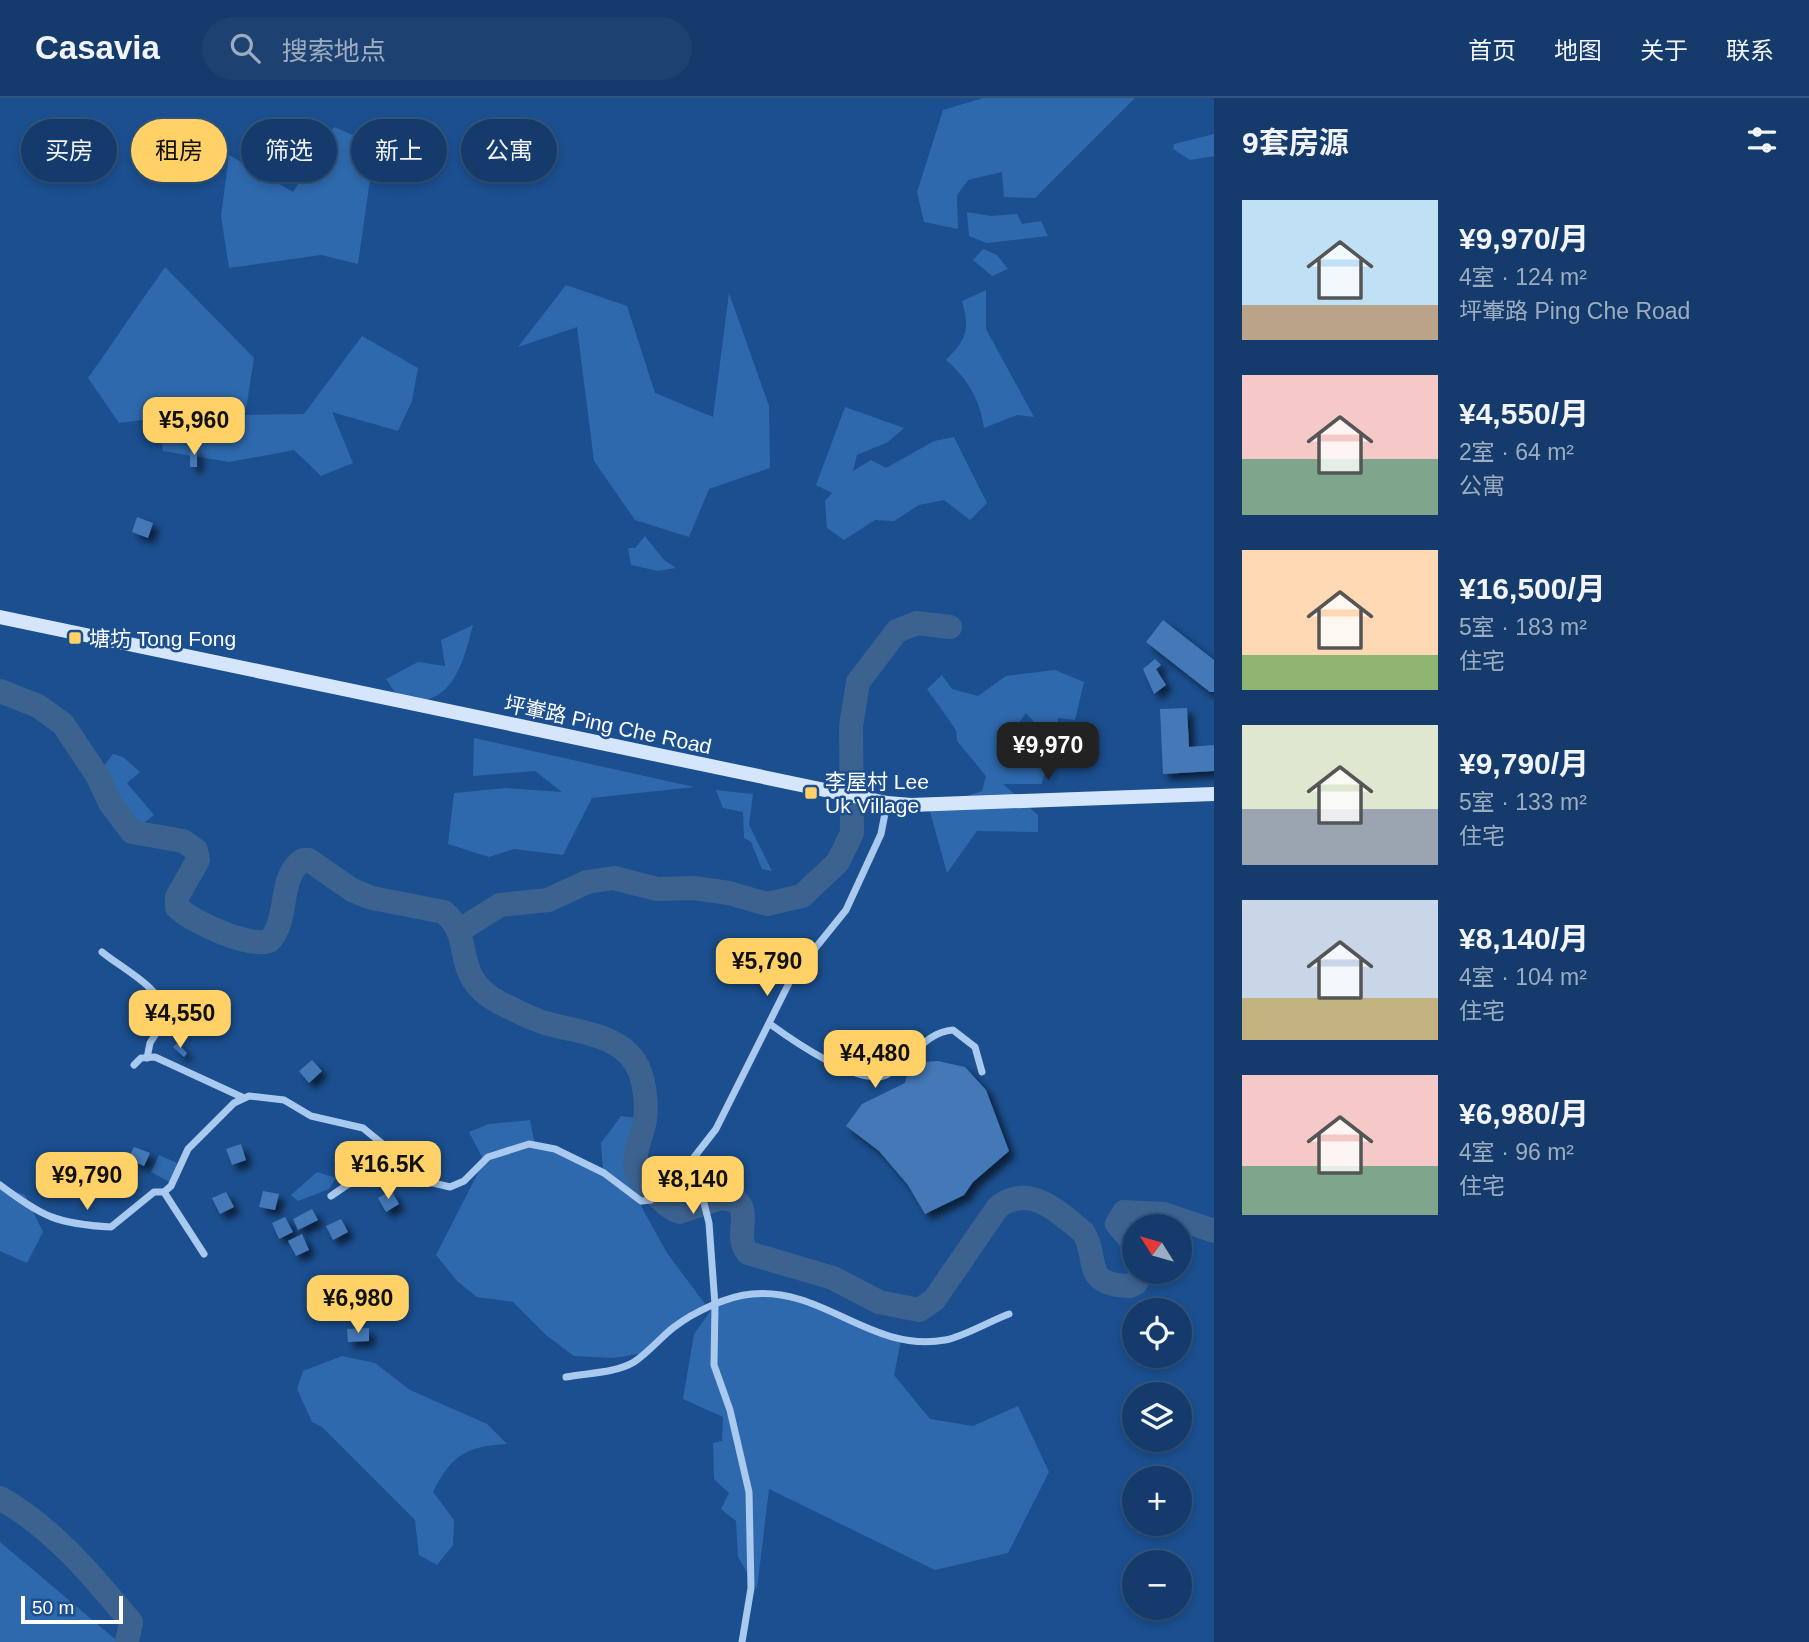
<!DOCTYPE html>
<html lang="zh">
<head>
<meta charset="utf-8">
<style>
	body { margin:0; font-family:Helvetica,"Noto Sans SC",sans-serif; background:#1d4271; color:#f1f3f6; height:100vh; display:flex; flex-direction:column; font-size:26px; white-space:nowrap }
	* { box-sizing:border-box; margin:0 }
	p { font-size:23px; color:#9dadc1 }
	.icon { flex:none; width:38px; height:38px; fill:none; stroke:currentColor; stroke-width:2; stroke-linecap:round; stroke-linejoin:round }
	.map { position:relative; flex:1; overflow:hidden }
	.side { display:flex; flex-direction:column; background:#143b6b; width:595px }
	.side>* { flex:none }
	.hud { position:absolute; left:21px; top:21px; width:665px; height:63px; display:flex; gap:14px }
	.needle { width:46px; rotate:307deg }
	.tools { position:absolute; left:1122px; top:1116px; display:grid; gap:14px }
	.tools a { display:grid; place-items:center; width:70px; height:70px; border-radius:50%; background:#143b6b; box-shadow:0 4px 10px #0003,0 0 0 2px #33557e; font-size:35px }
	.scale { position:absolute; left:21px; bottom:18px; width:102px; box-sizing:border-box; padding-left:7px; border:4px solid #fff; border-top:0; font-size:19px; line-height:24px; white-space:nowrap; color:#fff; -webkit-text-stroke:5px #1b4f8f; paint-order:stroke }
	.price { position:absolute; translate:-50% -60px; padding:0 16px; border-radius:14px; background:#ffd166; color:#111; font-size:23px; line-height:46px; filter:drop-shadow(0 2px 4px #0008) }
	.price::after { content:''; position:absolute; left:50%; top:42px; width:21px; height:16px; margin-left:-10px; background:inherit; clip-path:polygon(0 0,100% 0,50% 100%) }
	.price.active { background:#222; color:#fff }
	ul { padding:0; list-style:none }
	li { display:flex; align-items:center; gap:21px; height:175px; padding:0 28px }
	li span { display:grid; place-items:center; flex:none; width:196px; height:140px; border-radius:0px; color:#555 }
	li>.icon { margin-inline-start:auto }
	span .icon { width:84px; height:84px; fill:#fffc; stroke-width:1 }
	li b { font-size:30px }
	h2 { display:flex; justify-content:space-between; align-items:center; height:84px; padding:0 28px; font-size:30px }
	.pill { padding:0 24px; border-radius:32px; background:#143b6b; box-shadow:0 4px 10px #0003,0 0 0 2px #33557e; font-size:24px; line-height:63px }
	.pill.active { background:#ffd166; color:#111 }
	header { display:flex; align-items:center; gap:42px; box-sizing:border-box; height:98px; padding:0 35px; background:#143b6b; border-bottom:2px solid #33557e }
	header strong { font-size:33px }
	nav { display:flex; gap:38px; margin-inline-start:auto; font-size:24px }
	.search { width:490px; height:63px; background:#1d4271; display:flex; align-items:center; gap:18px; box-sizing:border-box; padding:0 24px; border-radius:38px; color:#9dadc1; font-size:26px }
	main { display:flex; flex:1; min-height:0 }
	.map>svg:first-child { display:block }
	.green { fill:#2e69ad }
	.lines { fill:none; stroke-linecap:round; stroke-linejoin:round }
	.river { stroke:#3c6290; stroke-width:24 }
	.building { fill:#4478b7; filter:url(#shadow) }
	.street { stroke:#a9c9ee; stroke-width:7 }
	.secondary { stroke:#d6e6fa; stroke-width:14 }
	.poi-dot { fill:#ffd166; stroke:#1b4f8f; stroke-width:2.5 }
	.labels { text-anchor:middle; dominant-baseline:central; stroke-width:5; stroke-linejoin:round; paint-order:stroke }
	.poi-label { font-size:21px; fill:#fff; stroke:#1b4f8f; text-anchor:start }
	.street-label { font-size:21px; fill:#fff; stroke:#1b4f8f }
</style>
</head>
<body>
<header>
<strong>Casavia</strong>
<div class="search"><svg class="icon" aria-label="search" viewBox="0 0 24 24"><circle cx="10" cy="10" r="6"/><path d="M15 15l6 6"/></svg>搜索地点</div>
<nav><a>首页</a><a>地图</a><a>关于</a><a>联系</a></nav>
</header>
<main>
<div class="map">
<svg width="1214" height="1544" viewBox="0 0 1214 1544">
	<defs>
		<filter id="shadow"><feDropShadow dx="6" dy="6" stdDeviation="3.5" flood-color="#0009"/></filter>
	</defs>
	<rect width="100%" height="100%" fill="#1b4f8f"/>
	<!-- green -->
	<path class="green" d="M983 0H1135L1035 100 1004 99 1002 74 968 82 957 97 958 131 924 124 917 94 943 12Z
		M334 29 375 46 358 166 321 157 229 170 221 118 229 57 293 94Z
		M1214 36V58L1190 62 1173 51 1174 46Z
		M967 114 991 118 1017 116 1022 126 1041 123 1048 138 987 145 969 138Z
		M983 151 997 157 1008 171 992 178 973 162Z
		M165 169 254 260 245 317 304 316 362 238 418 270 412 303 398 333 332 314 353 365 321 378 294 352 229 364 163 353 157 320 119 325 88 280Z
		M566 187 627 208 655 295 713 319 729 195 769 308 770 370 709 391 689 439 635 422 594 363 577 229 518 249Z
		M986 192V231L1034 319 1017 317 984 330C980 302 968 281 946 262 967 240 970 233 962 203Z
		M845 309 904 330 888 344 857 357 853 373 871 362 886 370 934 343 954 339 987 405 970 422 944 402 919 407 894 423 875 422 844 442 827 430 825 403 832 395 816 387Z
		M645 438 663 461 676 470 658 473 631 467 628 450H635Z
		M473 527C466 553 457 598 423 602 416 603 403 598 396 596L386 581 418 564 445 568 441 542Z
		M1055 572 1084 584 1075 622 1058 620 1055 642 1042 633 1026 615 1010 637 1022 657 1045 673 1042 686H1003L1038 717V734L977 733 947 775 929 710 982 693 986 678 957 643 956 632 927 591 942 577 952 591 978 598 1006 578Z
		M474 640 694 689 592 700 563 757 514 751 489 759 448 746 454 695 506 690 562 694 535 673 473 678Z
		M113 656 123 659 140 674 127 685 154 717 132 734 110 705 97 677Z
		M716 692 753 696 749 727 772 773 762 771 751 744 744 740 743 714 723 710Z
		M621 1018 645 1021C638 1051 628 1066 651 1091L641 1108 667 1155 708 1210 644 1255 613 1260 574 1258 547 1238 513 1204 477 1199 457 1183 436 1157 484 1063 469 1034 489 1026 530 1022 535 1047 603 1074 601 1045Z
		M159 1057 179 1066 171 1085 151 1074Z
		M317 1074 336 1080 329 1091 298 1103 291 1097Z
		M3 1090 25 1097 43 1134 27 1165 0 1153V1091Z
		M748 1196 788 1197 901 1242 894 1277 930 1321 973 1328 1018 1308 1049 1374 1008 1455 935 1472 769 1391 757 1491 738 1459 736 1423 721 1411 729 1395 714 1381 713 1345 722 1343 723 1319 683 1301 694 1236 715 1207Z
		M342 1258 375 1265 410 1292 487 1326 507 1346C466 1348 451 1358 433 1394L454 1422 453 1447 437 1467 419 1457 415 1422 322 1329 312 1324 297 1291 303 1273Z
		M0 1444 115 1541 116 1544H0Z"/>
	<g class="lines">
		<!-- river -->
		<path class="river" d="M0 593 38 608 63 626 97 677 110 705 132 734 183 743 196 752 198 762 177 799V809C191 824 250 850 269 843 290 823 277 778 303 762H309L352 792 372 800 444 814C477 843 448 877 500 905 515 912 533 922 549 926 582 935 626 937 640 974 645 988 647 1008 645 1022 642 1039 631 1058 637 1075 640 1082 649 1089 654 1095 662 1102 669 1111 680 1114L721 1100 737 1103C751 1117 734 1139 748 1155L833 1180 879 1204 919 1212 934 1202 998 1109C1030 1085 1057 1113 1083 1134 1100 1158 1079 1187 1130 1188L1136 1185 1142 1174
			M460 832 500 807 548 802 587 784 614 780 657 791 694 790 729 795 767 806 802 798 838 764 852 735 851 628 858 584 897 533 917 525 950 529
			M1134 1146 1117 1126 1124 1114 1164 1116 1214 1133
			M0 1400C54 1431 92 1477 131 1524L127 1544"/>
	</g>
	<!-- building -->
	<path class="building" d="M190 349H197V369H190Z
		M137 419 153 425 148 440 132 434Z
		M1163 522 1214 562V594H1210L1146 544Z
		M1155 561 1161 567 1156 571 1166 587 1154 596 1143 571Z
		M1187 610 1189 649 1214 647V673L1163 676 1160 611Z
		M177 945 187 955 184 959 173 949Z
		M312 962 322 973 309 985 299 973Z
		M938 963 965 969 986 992 1009 1053 973 1084 964 1097 925 1116 908 1087 879 1053 846 1028 862 1006 905 985 910 965Z
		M241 1046 246 1062 232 1067 226 1051Z
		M134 1049 150 1055 144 1068 128 1061Z
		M349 1054 356 1067 341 1075 334 1062Z
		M391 1092 399 1106 386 1114 378 1100Z
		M263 1093 279 1096 275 1112 259 1109Z
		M226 1094 234 1109 220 1116 212 1100Z
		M312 1111 318 1122 298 1132 293 1121Z
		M285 1119 293 1134 279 1141 272 1125Z
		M341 1121 348 1134 333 1142 326 1128Z
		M302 1136 309 1152 296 1158 288 1143Z
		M369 1230V1243L348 1244 347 1231Z"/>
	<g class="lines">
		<!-- street -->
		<path class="street" d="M102 854C124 872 161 889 167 918L150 945 147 960
			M770 926C792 942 859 989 886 977 910 966 923 934 953 932L975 949 982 974
			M134 967 141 960 155 959 244 1000
			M0 1087C43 1119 57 1126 111 1129L154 1094H164L171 1088 188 1051 234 1005 249 998 284 1002 311 1018 363 1030 429 1084 450 1089 464 1083 488 1059 529 1046 555 1051 604 1075 641 1103 651 1102 688 1067
			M164 1094 204 1156
			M331 1098 385 1061 396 1058
			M566 1279C587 1275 616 1275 634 1264 648 1255 660 1240 674 1229 694 1214 727 1198 752 1196 824 1189 871 1255 945 1242 961 1240 992 1222 1009 1216
			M742 1544 751 1490 749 1394 730 1312 714 1267 715 1207 709 1125 700 1089 688 1067 716 1031 792 879 846 812 881 736 887 705"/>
		<!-- secondary -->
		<path class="secondary" d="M0 519 887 705 911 707 1214 696"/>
	</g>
	<!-- markers -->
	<g class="poi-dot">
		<rect x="68" y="533" width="14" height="14" rx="3.5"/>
		<rect x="804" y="688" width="14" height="14" rx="3.5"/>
	</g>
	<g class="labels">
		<!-- poi labels -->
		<g class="poi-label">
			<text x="89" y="540">塘坊 Tong Fong</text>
			<text x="825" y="683">李屋村 Lee<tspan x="825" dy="24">Uk Village</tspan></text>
		</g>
		<!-- street labels -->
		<g class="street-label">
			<text transform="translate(608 627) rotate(12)">坪輋路 Ping Che Road</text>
		</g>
	</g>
</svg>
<div class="tools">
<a><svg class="needle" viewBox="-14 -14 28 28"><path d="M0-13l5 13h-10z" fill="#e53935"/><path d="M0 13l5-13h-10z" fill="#9dadc1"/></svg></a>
<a><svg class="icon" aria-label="locate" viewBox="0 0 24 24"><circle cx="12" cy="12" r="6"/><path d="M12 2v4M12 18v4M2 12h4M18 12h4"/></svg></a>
<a><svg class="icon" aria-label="layers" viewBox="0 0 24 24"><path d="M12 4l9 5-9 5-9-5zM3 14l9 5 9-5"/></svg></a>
<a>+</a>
<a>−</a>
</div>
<div class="scale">50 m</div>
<b class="price" style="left:194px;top:359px">¥5,960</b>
<b class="price active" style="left:1048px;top:684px">¥9,970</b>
<b class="price" style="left:767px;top:900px">¥5,790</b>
<b class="price" style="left:180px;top:952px">¥4,550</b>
<b class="price" style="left:875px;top:992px">¥4,480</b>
<b class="price" style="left:388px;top:1103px">¥16.5K</b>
<b class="price" style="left:87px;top:1114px">¥9,790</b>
<b class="price" style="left:693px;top:1118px">¥8,140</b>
<b class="price" style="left:358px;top:1237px">¥6,980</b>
<div class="hud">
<a class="pill">买房</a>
<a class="pill active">租房</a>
<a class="pill">筛选</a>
<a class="pill">新上</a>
<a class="pill">公寓</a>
</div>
</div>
<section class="side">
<h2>9套房源<svg class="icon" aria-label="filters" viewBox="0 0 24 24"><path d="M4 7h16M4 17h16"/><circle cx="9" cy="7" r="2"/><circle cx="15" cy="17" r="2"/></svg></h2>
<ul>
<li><span style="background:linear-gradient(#bfe0f5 75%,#b9a48a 0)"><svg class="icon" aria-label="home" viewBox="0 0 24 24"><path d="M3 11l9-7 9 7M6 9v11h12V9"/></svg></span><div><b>¥9,970/月</b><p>4室 · 124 m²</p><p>坪輋路 Ping Che Road</p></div></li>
<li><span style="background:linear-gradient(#f6c9c9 60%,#7fa58c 0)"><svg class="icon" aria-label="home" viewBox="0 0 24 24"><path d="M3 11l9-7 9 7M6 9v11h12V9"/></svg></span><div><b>¥4,550/月</b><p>2室 · 64 m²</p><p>公寓</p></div></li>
<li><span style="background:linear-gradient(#ffd9b3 75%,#8fb573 0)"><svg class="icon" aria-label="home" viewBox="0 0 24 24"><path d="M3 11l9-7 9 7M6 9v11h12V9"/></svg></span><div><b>¥16,500/月</b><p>5室 · 183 m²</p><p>住宅</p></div></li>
<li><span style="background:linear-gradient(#dfe7d0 60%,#9aa5b1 0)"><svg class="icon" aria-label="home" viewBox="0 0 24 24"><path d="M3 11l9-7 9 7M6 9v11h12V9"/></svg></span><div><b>¥9,790/月</b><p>5室 · 133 m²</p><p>住宅</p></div></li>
<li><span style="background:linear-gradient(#c9d6e8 70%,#c2b280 0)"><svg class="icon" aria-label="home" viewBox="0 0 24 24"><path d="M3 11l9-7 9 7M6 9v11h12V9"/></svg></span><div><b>¥8,140/月</b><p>4室 · 104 m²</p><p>住宅</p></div></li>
<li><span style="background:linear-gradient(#f6c9c9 65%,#7fa58c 0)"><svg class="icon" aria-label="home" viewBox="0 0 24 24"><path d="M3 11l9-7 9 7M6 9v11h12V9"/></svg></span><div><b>¥6,980/月</b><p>4室 · 96 m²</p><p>住宅</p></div></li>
</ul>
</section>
</main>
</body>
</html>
